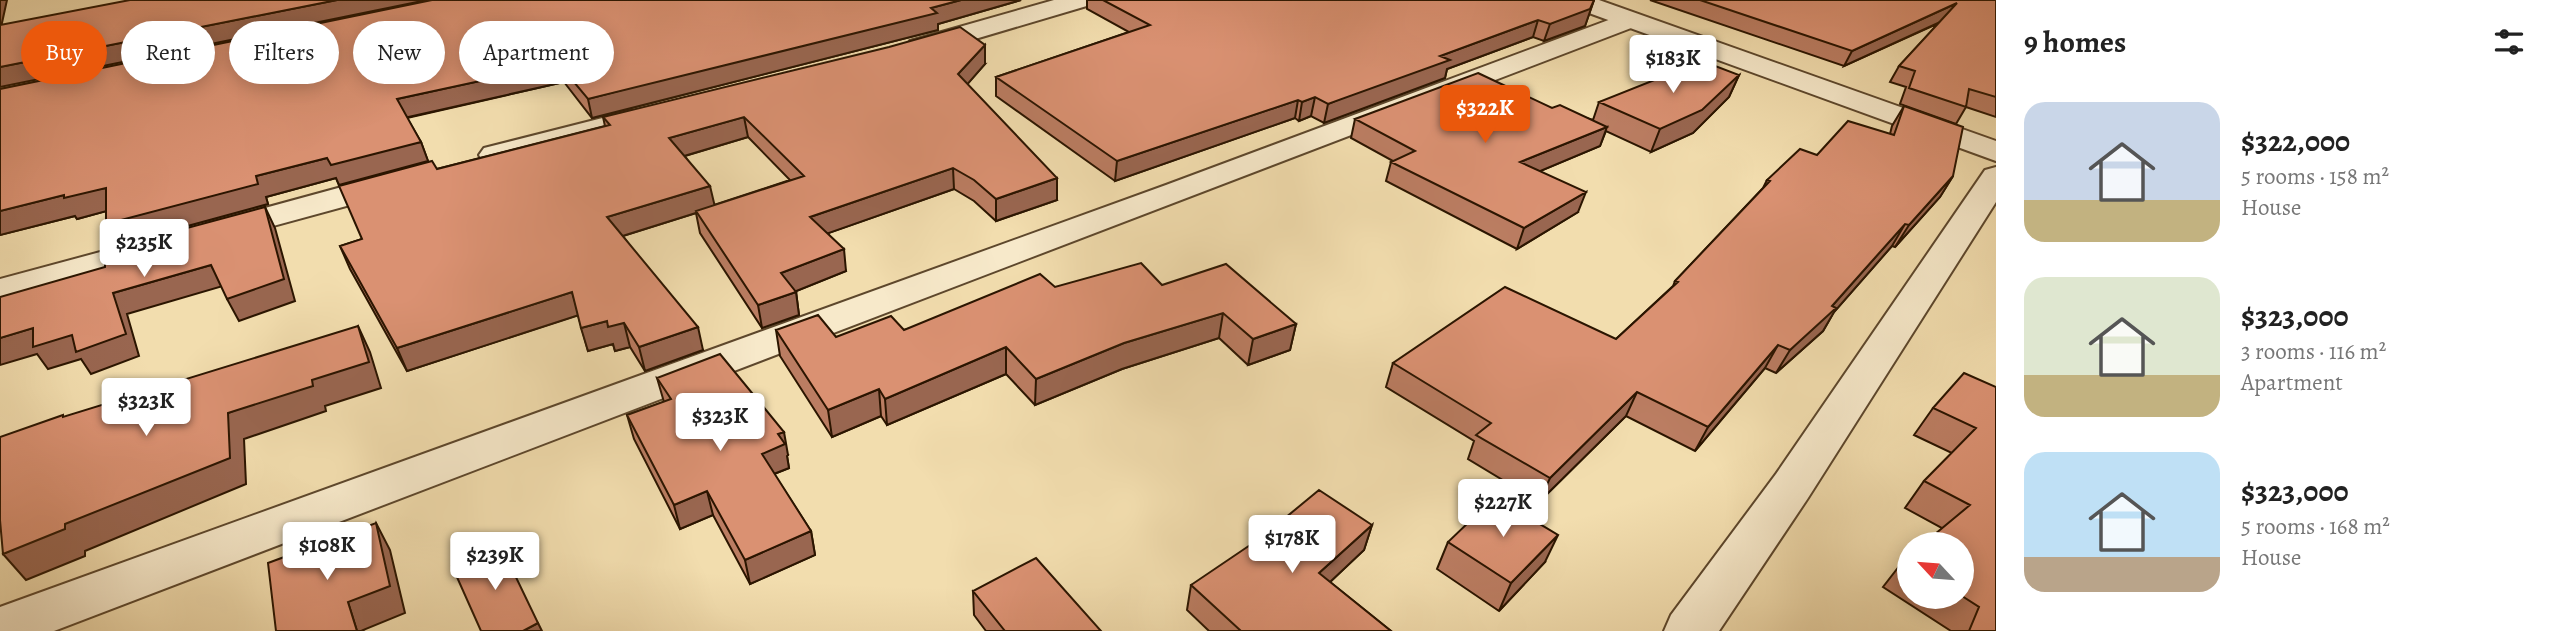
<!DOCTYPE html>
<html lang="en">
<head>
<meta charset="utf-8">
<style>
	body { margin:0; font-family:Alegreya,serif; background:#f2f2f2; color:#222; height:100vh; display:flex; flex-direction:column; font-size:26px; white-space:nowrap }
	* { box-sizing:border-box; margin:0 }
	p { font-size:23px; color:#767676 }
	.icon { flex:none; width:38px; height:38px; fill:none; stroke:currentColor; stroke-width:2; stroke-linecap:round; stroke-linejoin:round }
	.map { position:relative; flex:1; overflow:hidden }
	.details { display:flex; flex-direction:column; background:#fff; width:560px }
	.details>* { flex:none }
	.hud { position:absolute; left:21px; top:21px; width:665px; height:63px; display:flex; gap:14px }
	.needle { width:46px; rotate:296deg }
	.tools { position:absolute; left:1897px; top:532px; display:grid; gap:14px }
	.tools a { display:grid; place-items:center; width:77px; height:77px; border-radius:50%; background:#fff; box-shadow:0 4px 18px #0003; font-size:35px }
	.price { position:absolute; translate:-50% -60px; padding:0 16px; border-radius:7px; background:#fff; color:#222; font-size:23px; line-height:46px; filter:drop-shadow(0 2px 4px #0008) }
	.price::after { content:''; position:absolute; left:50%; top:42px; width:21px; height:16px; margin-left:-10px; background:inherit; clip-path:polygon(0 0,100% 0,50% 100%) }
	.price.on { background:#ea580c; color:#fff }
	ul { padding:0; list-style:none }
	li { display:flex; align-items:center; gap:21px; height:175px; padding:0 28px }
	li span { display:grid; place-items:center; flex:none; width:196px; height:140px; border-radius:21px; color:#555 }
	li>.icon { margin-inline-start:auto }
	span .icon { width:84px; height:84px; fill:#fffc; stroke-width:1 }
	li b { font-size:30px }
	h2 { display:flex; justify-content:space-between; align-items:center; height:84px; padding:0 28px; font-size:30px }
	.pill { padding:0 24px; border-radius:32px; background:#fff; box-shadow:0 4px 18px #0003; font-size:24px; line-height:63px }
	.pill.on { background:#ea580c; color:#fff }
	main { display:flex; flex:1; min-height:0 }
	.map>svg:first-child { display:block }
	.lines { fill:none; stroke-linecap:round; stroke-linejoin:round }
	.minor-casing { stroke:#5d472c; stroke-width:4 }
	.tertiary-casing { stroke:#5d472c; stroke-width:4 }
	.minor { fill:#f7e9ca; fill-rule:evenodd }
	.tertiary { fill:#f7e9ca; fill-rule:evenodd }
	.wall { fill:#bb7d62; stroke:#2b1500; stroke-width:2; fill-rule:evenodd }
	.shaded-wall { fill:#996650; stroke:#2b1500; stroke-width:2 }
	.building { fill:#da9172; stroke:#2b1500; stroke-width:2 }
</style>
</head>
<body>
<main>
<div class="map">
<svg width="1996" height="631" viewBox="0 0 1996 631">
	<rect width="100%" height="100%" fill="#f2ddae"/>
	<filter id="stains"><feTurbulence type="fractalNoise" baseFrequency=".00286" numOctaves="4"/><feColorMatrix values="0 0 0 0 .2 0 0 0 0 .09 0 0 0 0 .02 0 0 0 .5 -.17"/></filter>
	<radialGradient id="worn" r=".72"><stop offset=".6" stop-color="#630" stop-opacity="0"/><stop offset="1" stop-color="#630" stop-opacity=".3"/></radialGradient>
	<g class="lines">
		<!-- minor casing -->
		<g class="minor-casing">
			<path id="minor" d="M1054 0H1093L1090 5 928 53 919 55 910 53 906 47 910 41Z
				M1630 12 1639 15 1643 20 1639 25 54 631H0V607L1166 185Z
				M630 111 641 114 645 120 641 126 495 164 484 162 479 155 484 148Z
				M1996 167V202L1808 498 1719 631H1664L1671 615 1776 474 1985 170Z
				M393 173 405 176 409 183 405 190 218 241 206 238 201 231 206 224Z
				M156 237 169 240 174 248 169 256 0 301V279Z"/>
		</g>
		<!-- tertiary casing -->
		<g class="tertiary-casing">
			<path id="tertiary" d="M1564 0H1599L1996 141V161L1567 5Z"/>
		</g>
		<!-- minor -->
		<use href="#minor" class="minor"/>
		<!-- tertiary -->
		<use href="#tertiary" class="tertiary"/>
	</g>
	<!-- wall -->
	<path class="wall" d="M432 0H1021L938 24V30L592 118 564 82 407 118 421 142 428 161 339 185 336 178 266 197 268 204 118 245 106 224V211L77 219 75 216 0 235V89Z
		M1087 0H1594L1585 26 1544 41 1533 37 1447 69 1445 78 1324 123 1311 116 1299 121 1295 118 1115 181 996 96V77L1129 32 1087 9Z
		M1650 0H1996V117L1966 107 1956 124 1900 104 1906 87 1890 82 1899 66 1939 23 1844 66Z
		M985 64 967 84 1057 200 996 221 974 201 954 189 828 233 846 271 796 291 799 315 762 328 700 233 696 213 623 236 703 350 645 371 630 347 615 351 613 344 588 351 578 315 407 371 350 269 340 246 362 239 437 169 605 126 603 117ZM748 137 790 180 714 205 685 156Z
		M1739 75 1729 97 1693 133 1651 152 1606 131 1600 146 1540 171 1578 212 1517 249 1386 181 1391 162 1393 161 1351 138 1355 119 1552 108 1593 120 1599 102Z
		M1904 106 1953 176 1940 197 1895 247 1892 246 1834 312 1823 331 1776 373 1765 368 1695 451 1626 416 1539 502 1468 459 1474 441 1386 387 1393 363 1616 339 1673 286 1675 281 1763 188 1767 180 1817 155 1890 134 1892 126Z
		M1162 285 1296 324 1290 350 1248 365 1219 338 1122 369 1035 405 1006 374 887 425 881 416 832 437 780 356 776 330 836 337 904 330 1055 287Z
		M657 378 788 455 787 456 789 468 774 474 811 531 815 555 750 584 713 515 680 529 634 439 627 415 664 402Z
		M1996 387V631H1951L1883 587 1904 560 1909 556V597H1962V544L1942 528 1905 508 1924 481 1952 453 1914 435 1933 408Z
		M1372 525 1364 550 1330 582 1391 631H1209L1187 610 1191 585Z
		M1448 542 1545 562 1499 611 1437 569Z
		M973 591 1101 631H986L974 615Z"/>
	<!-- shaded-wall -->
	<path class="shaded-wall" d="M0 0H7L0 32Z
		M337 0H427L0 87V67Z
		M961 0H1021L938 24V30L592 118 588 99Z
		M1594 0 1585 26 1544 41 1550 24Z
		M1957 3 1949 18 1844 66 1852 51Z
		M1538 20 1533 37 1447 69 1445 78 1324 123 1328 104 1440 56Z
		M985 45V64L959 94 958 74Z
		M559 64 564 82 404 118 397 99Z
		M1739 75 1729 97 1693 133 1651 152 1660 129Z
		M1315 97 1311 116 1299 121 1302 102Z
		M1298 100 1295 118 1115 181 1117 161Z
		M744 117 748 137 674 159 669 138Z
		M1607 127 1600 146 1514 182 1520 162Z
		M421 142 428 161 339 185 336 178 266 197 268 204 118 245 106 224 256 176 327 158Z
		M953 168 954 189 812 239 810 217Z
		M1953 176 1940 197 1895 247 1909 225Z
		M1057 178V200L996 221V199Z
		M710 186 715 207 613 239 607 217Z
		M106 188 118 208 77 219 75 216 0 235V211L64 195Z
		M1586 192 1578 212 1517 249 1524 228Z
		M265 207 275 228 295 301 239 321 227 299Z
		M1905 224 1892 246 1834 312 1823 331 1776 373 1790 350 1832 306Z
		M844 249 846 271 784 296 781 273Z
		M211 265 223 286 127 314 139 356 91 374 81 359 48 369 37 354 0 365V338L33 328 72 335 113 293Z
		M572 292 579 315 407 371 397 348Z
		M796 292 799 315 762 328 758 305Z
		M1223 313 1219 338 1122 369 1035 405 1036 379 1124 343Z
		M607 321 624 323 630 347 615 351 613 344 588 351 581 328Z
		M1296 324 1290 350 1248 365 1253 339Z
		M358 326 370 352 381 388 325 406 326 411 244 439 246 484 85 551V556L26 580 3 554 65 524 228 413 312 380Z
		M698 327 703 350 645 371 639 347Z
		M1778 345 1765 368 1695 451 1708 427Z
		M1006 347V374L887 425 885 399Z
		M879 389 881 416 832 437 828 410Z
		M1637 392 1626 416 1539 502 1550 478Z
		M784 432 788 455 787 456 789 468 766 477 762 454 778 434Z
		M707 491 713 515 680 529 674 505Z
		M376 523 390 550 405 613 363 630 364 631H357L348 602Z
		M1372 525 1364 550 1312 599 1319 573Z
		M811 531 815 555 750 584 745 560Z
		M1558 535 1545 562 1499 611 1511 583Z
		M538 623 542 631H523Z"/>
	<!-- building -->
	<path class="building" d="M130 0H337L0 67V25Z
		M432 0H961L931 8 937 13 588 99 559 64 397 99 421 142 331 165 327 158 256 176 258 184 106 224V188L64 198V195L0 211V89Z
		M1103 0H1594L1590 9 1550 24 1538 20 1440 56 1450 60 1328 104 1315 97 1302 102 1298 100 1117 161 996 77 1150 25Z
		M1700 0H1996V97L1969 89 1966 107 1909 88 1915 71 1899 66 1957 3 1852 51Z
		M960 27 985 45 958 74 1057 178 996 199 974 180 953 168 810 217 844 249 781 273 796 292 758 305 696 211 804 176 744 117 669 138 710 186 607 217 698 327 639 347 624 323 608 327 607 321 581 328 572 292 397 348 340 246 362 239 339 186 432 161 437 169 610 125 603 117 889 47Z
		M1702 61 1739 75 1702 110 1660 129 1599 102Z
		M1478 73 1552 108 1560 105 1607 127 1520 162 1586 192 1524 228 1391 162 1415 151 1355 119Z
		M1904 106 1963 127 1953 176 1909 225 1905 224 1832 306 1836 308 1790 350 1778 345 1708 427 1637 392 1550 478 1476 435 1491 423 1393 363 1505 287 1616 339 1678 282 1675 281 1770 181 1767 180 1800 149 1817 155 1848 121 1894 135Z
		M265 207 284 279 227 299 211 265 113 293 126 334 76 352 72 335 33 347V328L0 338V297L105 267V250Z
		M1141 263 1162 285 1226 264 1296 324 1253 339 1223 313 1124 343 1036 379 1006 347 885 399 879 389 828 410 776 330 818 315 836 337 891 316 904 330 1040 274 1055 287Z
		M358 326 369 362 312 380 313 386 228 413 230 458 65 524V529L3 554 0 520V437L63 415V417Z
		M720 354 784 432 778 434 785 444 762 454 811 531 745 560 707 491 674 505 627 415 671 399 657 378Z
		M1964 373 1996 387V631H1969L1979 607 1962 596V544H1923L1970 505 1924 481 1976 428 1933 408Z
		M1319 490 1372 525 1319 573 1391 631H1241L1191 585 1262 537Z
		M1495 497 1558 535 1511 583 1448 542Z
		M376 523 390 586 348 602 357 631H276L268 563Z
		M500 544 538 623 523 631H481L452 566Z
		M1909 556V563L1904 560Z
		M1036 558 1101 631H1005L973 591Z"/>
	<rect width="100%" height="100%" filter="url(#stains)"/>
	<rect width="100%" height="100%" fill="url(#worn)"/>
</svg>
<div class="tools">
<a><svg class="needle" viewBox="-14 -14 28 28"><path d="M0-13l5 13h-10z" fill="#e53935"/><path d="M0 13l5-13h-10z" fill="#767676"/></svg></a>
</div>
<b class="price" style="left:1673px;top:95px">$183K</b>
<b class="price on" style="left:1485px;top:145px">$322K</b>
<b class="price" style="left:144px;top:279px">$235K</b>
<b class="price" style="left:146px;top:438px">$323K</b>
<b class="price" style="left:720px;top:453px">$323K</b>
<b class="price" style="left:1503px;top:539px">$227K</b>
<b class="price" style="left:1292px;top:575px">$178K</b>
<b class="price" style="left:327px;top:582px">$108K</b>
<b class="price" style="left:495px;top:592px">$239K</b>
<div class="hud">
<a class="pill on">Buy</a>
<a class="pill">Rent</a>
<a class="pill">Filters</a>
<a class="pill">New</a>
<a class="pill">Apartment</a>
</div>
</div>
<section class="details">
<h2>9 homes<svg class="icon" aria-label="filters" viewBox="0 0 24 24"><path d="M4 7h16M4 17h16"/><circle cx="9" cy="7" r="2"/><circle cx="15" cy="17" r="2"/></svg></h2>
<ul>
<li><span style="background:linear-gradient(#c9d6e8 70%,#c2b280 0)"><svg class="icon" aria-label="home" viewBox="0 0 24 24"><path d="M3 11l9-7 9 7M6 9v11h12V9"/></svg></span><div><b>$322,000</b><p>5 rooms · 158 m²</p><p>House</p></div></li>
<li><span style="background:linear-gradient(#dfe7d0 70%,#c2b280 0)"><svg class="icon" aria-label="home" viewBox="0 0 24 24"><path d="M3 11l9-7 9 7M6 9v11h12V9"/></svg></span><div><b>$323,000</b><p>3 rooms · 116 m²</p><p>Apartment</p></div></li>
<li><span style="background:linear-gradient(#bfe0f5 75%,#b9a48a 0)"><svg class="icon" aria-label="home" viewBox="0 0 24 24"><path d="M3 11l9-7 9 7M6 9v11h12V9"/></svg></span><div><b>$323,000</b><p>5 rooms · 168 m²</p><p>House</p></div></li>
</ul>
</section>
</main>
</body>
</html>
